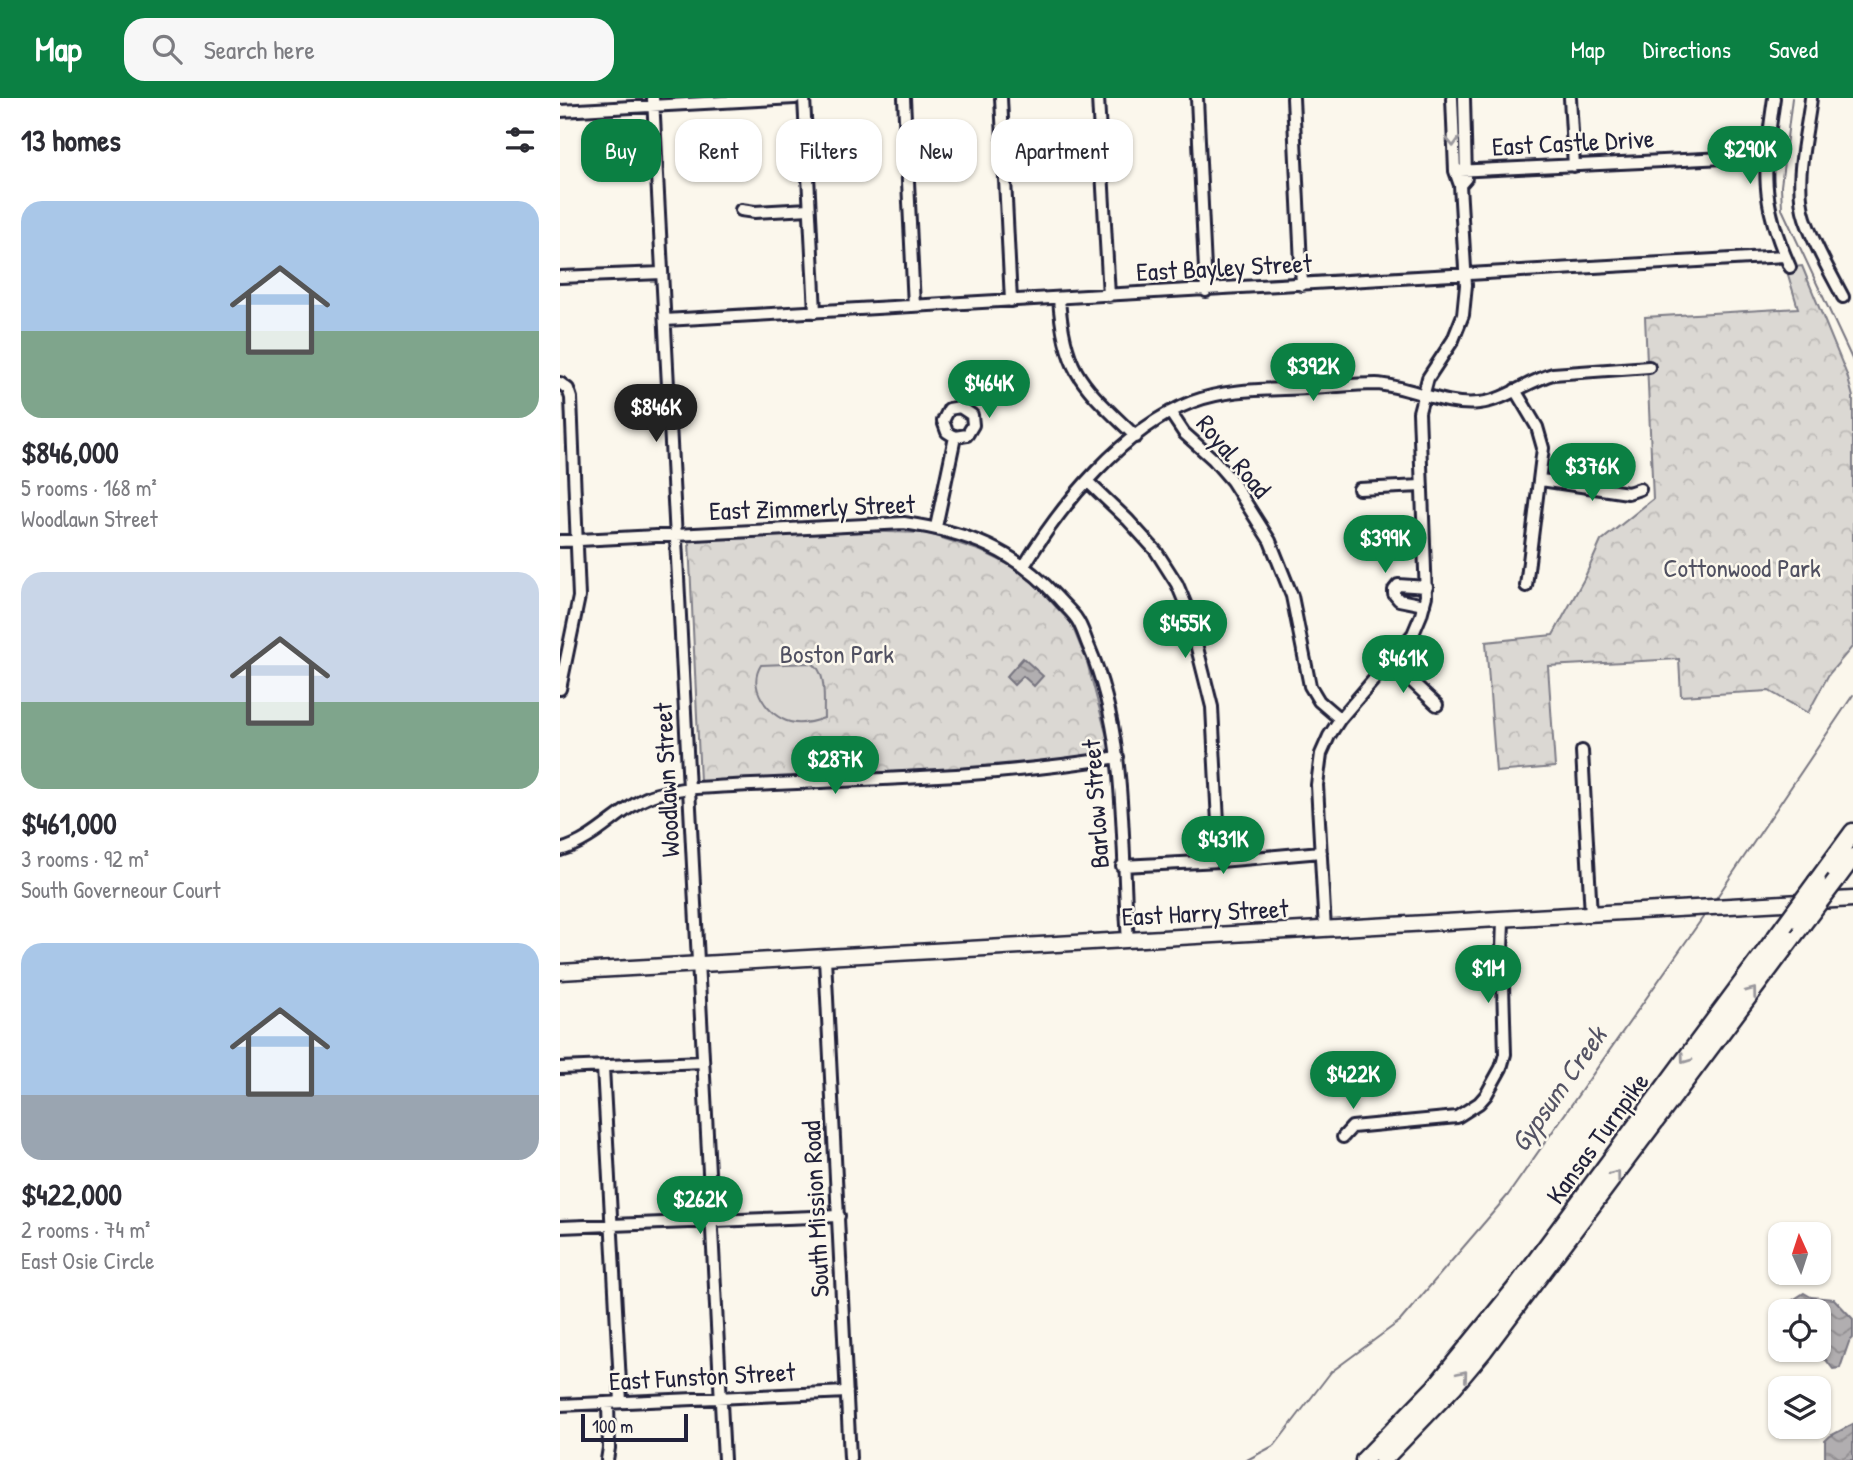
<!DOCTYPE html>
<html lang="en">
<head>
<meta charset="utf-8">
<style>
	body { margin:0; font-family:"Patrick Hand",sans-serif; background:#f7f7f7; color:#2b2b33; height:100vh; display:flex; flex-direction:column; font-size:26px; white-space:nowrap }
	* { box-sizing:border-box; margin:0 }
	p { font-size:23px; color:#7c7c81 }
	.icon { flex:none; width:38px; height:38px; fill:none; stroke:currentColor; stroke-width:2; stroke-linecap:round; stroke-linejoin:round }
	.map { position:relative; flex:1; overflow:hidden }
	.panel { display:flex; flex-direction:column; background:#fff; width:560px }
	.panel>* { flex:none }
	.banner { position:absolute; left:21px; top:21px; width:665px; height:63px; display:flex; gap:14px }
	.needle { width:46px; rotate:357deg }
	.tools { position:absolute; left:1208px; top:1124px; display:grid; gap:14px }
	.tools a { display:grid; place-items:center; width:63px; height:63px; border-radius:14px; background:#fff; box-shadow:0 2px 5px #0004; font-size:35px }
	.scale { position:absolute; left:21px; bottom:18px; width:107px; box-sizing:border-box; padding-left:7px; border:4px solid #22223b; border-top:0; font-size:19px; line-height:24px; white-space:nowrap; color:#22223b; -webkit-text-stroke:5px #fbf7ec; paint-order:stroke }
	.price { position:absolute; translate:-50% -60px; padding:0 16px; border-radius:24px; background:#0b8043; color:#fff; font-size:23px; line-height:46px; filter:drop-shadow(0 2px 4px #0008) }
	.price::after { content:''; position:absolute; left:50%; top:42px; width:21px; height:16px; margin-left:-10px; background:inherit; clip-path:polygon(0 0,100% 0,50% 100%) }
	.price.current { background:#222; color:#fff }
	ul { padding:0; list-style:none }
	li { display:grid; align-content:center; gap:14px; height:371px; padding:0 21px }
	li span { display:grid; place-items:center; height:217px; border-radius:21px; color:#555 }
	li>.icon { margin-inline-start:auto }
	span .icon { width:126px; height:126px; fill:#fffc; stroke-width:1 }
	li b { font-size:30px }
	h2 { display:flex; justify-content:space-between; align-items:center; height:84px; padding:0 21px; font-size:30px }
	.tag { padding:0 24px; border-radius:21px; background:#fff; box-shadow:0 2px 5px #0004; font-size:24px; line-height:63px }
	.tag.current { background:#0b8043; color:#fff }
	header { display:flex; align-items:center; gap:42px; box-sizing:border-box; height:98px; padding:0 35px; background:#0b8043; color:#fff }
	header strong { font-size:33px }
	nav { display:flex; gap:38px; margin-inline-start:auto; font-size:24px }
	.search { width:490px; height:63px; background:#f7f7f7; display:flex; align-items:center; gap:18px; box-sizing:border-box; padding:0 24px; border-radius:21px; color:#7c7c81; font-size:26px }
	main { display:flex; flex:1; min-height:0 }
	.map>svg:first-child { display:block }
	.forest { fill:url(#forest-crowns); stroke:#7e7d87; stroke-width:2 }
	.pitch { fill:#dbd8d3; stroke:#7e7d87; stroke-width:2 }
	.water { fill:url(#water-waves); stroke:#787681; stroke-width:2 }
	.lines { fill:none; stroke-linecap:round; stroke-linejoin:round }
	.stream { stroke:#787681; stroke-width:2 }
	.minor-casing { stroke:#22223b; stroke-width:16 }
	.major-casing { stroke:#22223b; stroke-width:19 }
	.highway-casing { stroke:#22223b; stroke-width:21 }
	.minor { stroke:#fbf7ec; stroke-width:10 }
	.major { stroke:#fbf7ec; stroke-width:14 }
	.highway { stroke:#fbf7ec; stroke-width:16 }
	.highway-bridge-casing { stroke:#22223b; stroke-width:21; stroke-linecap:butt }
	.highway-bridge { stroke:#fbf7ec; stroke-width:16 }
	.oneway { stroke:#99979c }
	.labels { text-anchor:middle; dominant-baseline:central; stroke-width:5; stroke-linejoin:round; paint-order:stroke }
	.street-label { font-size:26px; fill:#22223b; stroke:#fbf7ec }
	.park-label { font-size:26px; fill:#505061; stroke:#fbf7ec }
	.water-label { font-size:28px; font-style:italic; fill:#545364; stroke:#fbf7ec }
</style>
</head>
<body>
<header>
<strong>Map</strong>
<div class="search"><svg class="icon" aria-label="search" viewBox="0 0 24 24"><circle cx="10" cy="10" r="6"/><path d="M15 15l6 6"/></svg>Search here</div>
<nav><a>Map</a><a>Directions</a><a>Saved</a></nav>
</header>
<main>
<section class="panel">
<h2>13 homes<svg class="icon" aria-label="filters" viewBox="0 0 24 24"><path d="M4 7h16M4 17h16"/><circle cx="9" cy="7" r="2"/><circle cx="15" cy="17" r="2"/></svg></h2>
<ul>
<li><span style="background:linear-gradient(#a9c7e8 60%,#7fa58c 0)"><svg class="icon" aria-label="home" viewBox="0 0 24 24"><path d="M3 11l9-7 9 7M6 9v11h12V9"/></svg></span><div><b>$846,000</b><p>5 rooms · 168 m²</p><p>Woodlawn Street</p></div></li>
<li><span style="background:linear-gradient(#c9d6e8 60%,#7fa58c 0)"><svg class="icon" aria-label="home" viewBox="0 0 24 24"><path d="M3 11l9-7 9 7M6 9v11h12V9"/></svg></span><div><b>$461,000</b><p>3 rooms · 92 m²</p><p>South Governeour Court</p></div></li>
<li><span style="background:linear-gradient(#a9c7e8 70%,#9aa5b1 0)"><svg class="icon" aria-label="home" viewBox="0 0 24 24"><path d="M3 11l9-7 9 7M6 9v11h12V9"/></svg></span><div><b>$422,000</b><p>2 rooms · 74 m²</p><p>East Osie Circle</p></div></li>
</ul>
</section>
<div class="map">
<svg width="1293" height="1362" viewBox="0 0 1293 1362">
	<defs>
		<pattern id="forest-crowns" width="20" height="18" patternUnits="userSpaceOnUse" patternTransform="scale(1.75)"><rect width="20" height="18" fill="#dbd8d3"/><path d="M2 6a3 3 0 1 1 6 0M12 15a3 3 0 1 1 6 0" fill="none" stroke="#bcb9b6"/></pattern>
		<pattern id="water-waves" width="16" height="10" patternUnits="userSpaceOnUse" patternTransform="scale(1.75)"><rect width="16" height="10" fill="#b1aeb0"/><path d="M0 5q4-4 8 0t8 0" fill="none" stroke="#908d90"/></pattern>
	</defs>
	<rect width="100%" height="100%" fill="#fbf7ec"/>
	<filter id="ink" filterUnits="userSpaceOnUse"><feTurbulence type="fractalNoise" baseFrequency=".0143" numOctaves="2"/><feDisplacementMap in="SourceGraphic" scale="14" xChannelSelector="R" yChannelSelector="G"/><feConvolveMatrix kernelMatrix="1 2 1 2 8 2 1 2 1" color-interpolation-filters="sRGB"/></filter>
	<g filter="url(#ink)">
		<!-- forest -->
		<path class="forest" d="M1242 168 1287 277 1293 299V548L1269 576 1248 615 1209 593 1121 598 1119 561 988 568 995 669 936 674 926 544 993 537 1024 481 1041 443 1093 401 1085 219 1238 210 1226 170Z
			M287 433 367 435 421 453 454 469 474 485 511 525 527 564 551 654 479 666 140 684 129 443Z"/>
		<!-- pitch -->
		<path class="pitch" d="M251 565C268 572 263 604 264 620 253 624 241 627 230 624 208 618 187 589 201 567Z"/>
		<!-- water -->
		<path class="water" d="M463 560 483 578 474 588 463 578 454 587 446 579Z
			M1244 1195 1251 1199 1274 1201 1293 1221V1240L1289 1244 1280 1270 1273 1271 1266 1262 1250 1258 1235 1251H1258V1213H1224L1230 1204Z
			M1293 1326V1362H1265V1343L1270 1338Z"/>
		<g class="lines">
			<!-- stream -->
			<path class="stream" d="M1232 0 1221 88 1222 111 1293 263
				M1155 802 1293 597
				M687 1362 715 1347 771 1274 840 1223 948 1097 1146 815"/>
			<!-- minor casing -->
			<g class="minor-casing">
				<path id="minor" d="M93 0 164 1362
					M244 0 255 214
					M344 0 354 208
					M441 0 451 203
					M538 0 549 198
					M637 0 646 193
					M733 0 742 187
					M1010 0 1014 68
					M1214 0C1204 71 1199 101 1230 169
					M1251 0C1247 37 1233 83 1245 120 1254 147 1270 174 1283 199
					M0 13 235 0
					M895 73 1207 58
					M900 87 906 80 904 0
					M181 112 195 114 249 111
					M0 179 102 175
					M499 200C504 277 524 288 576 339
					M105 222 1225 158
					M0 285 8 291 11 300 19 499 0 591
					M955 292 977 329 983 350 966 488
					M610 314 624 335 653 361 672 383 710 443 732 498 750 588 759 603 780 621
					M981 382 1068 395 1080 391
					M527 383 568 422 596 453 617 486 627 510 652 609 660 763
					M799 391 861 388
					M376 429 395 339 407 337 413 327 412 317 400 309 389 311 383 323 387 334 395 339
					M0 443 344 425C407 434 455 452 498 500 504 507 511 513 516 520 522 528 525 540 529 549 568 639 561 747 568 843
					M464 468C501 407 564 330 632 304 668 290 709 292 747 290 770 289 793 286 816 286 851 288 883 309 919 305 946 302 968 283 993 276L1089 269
					M864 507 839 502 834 496V492L838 487 867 489
					M831 564 877 607
					M1022 653 1031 817
					M0 752C37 742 58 711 91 698 101 694 112 693 123 691 268 681 415 683 558 659
					M562 768 660 763 761 754
					M765 832 757 687 761 656 769 638 780 621 853 536 861 517 866 498 859 314 868 280 893 242 903 217 906 187 900 87 895 73 892 0
					M265 860 290 1360
					M43 969 61 1304
					M0 970 143 964
					M783 1039 792 1029 897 1019 919 1005 926 997 941 970 945 956 942 853 943 822
					M0 1129 279 1118
					M0 1307 287 1294
					M47 1362 49 1350 48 1305"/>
			</g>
			<!-- major casing -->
			<g class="major-casing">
				<path id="major" d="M0 874 1293 801"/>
			</g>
			<!-- highway casing -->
			<g class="highway-casing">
				<path id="highway" d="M1276 782 1293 759
					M1257 783 1293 734
					M804 1362 875 1289 954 1192 1224 828
					M823 1362 893 1289 924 1252 1242 827"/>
			</g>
			<!-- minor -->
			<use href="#minor" class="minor"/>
			<!-- major -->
			<use href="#major" class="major"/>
			<!-- highway -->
			<use href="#highway" class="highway"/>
			<!-- highway-bridge casing -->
			<g class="highway-bridge-casing">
				<path id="highway-bridge" d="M1242 827 1276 782
					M1224 828 1257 783"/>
			</g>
			<!-- highway-bridge -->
			<use href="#highway-bridge" class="highway-bridge"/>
		</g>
		<!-- one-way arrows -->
		<defs><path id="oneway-chevron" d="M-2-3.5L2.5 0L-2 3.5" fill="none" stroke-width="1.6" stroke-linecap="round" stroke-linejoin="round" transform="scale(1.75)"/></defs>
		<g class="oneway">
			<use href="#oneway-chevron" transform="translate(893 44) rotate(88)"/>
			<use href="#oneway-chevron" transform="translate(1192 894) rotate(-53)"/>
			<use href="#oneway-chevron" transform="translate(1125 961) rotate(126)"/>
			<use href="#oneway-chevron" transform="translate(1056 1077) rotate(-53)"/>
			<use href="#oneway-chevron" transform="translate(903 1277) rotate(-50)"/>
		</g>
	</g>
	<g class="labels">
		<!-- street labels -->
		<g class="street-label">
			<text transform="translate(1013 44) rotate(-3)">East Castle Drive</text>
			<text transform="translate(664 169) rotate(-3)">East Bayley Street</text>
			<text transform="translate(674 358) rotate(50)">Royal Road</text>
			<text transform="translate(252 409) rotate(-2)">East Zimmerly Street</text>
			<text transform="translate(106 682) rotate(-93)">Woodlawn Street</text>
			<text transform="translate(535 706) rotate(-94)">Barlow Street</text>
			<text transform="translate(645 814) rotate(-3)">East Harry Street</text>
			<text transform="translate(1037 1040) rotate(-54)">Kansas Turnpike</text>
			<text transform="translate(255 1111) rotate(-93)">South Mission Road</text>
			<text transform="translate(142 1278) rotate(-3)">East Funston Street</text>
		</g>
		<!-- park labels -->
		<g class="park-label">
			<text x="1182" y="469">Cottonwood Park</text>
			<text x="277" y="555">Boston Park</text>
		</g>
		<!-- water labels -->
		<g class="water-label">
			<text transform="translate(998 991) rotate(-55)">Gypsum Creek</text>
		</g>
	</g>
</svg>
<div class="tools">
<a><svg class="needle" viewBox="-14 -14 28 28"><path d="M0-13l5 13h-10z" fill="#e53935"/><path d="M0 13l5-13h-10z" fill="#7c7c81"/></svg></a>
<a><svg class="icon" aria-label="locate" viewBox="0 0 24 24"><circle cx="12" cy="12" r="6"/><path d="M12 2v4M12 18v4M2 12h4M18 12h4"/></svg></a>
<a><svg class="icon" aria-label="layers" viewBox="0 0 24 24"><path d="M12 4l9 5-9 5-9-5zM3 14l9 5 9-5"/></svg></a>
</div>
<div class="scale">100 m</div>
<b class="price" style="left:1190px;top:88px">$290K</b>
<b class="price" style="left:753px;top:305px">$392K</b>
<b class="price" style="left:429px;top:322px">$464K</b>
<b class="price current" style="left:96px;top:346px">$846K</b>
<b class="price" style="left:1032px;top:405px">$376K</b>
<b class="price" style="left:825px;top:477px">$399K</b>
<b class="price" style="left:625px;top:562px">$455K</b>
<b class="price" style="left:843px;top:597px">$461K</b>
<b class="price" style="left:275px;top:698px">$287K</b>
<b class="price" style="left:663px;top:778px">$431K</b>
<b class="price" style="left:928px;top:907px">$1M</b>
<b class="price" style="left:793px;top:1013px">$422K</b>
<b class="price" style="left:140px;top:1138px">$262K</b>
<div class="banner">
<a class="tag current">Buy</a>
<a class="tag">Rent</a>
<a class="tag">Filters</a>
<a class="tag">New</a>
<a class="tag">Apartment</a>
</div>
</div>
</main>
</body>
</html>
